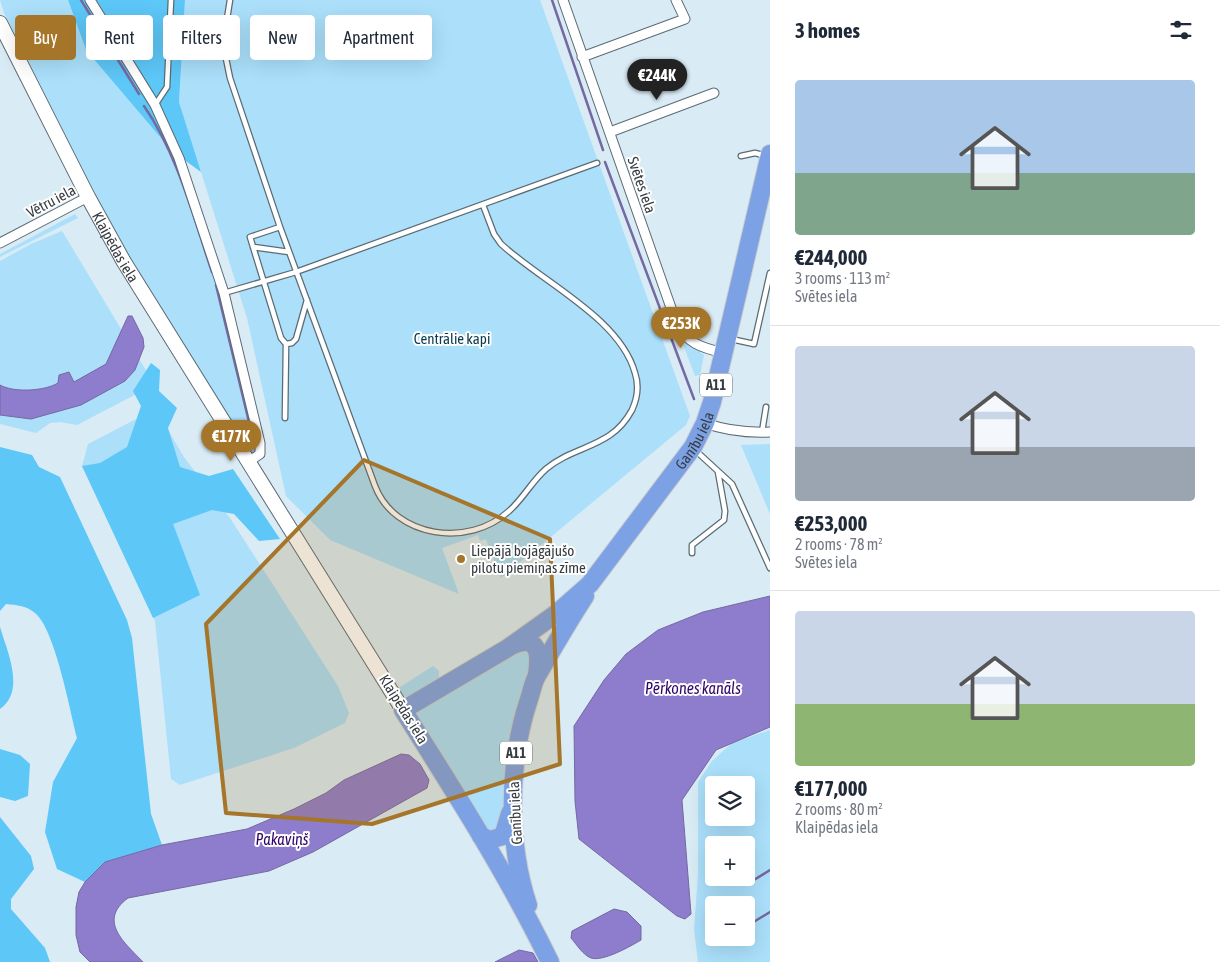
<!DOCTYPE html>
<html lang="en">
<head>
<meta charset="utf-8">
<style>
	body { margin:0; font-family:"Asap Condensed",sans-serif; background:#f2f2f3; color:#1f2937; height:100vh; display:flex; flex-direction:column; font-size:19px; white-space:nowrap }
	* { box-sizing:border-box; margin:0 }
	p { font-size:16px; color:#747a83 }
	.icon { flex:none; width:28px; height:28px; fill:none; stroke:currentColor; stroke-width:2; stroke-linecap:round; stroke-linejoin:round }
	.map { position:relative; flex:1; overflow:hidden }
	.panel { display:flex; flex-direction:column; background:#fff; width:450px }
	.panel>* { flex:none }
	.hud { position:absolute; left:15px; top:15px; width:475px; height:45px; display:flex; gap:10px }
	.tools { position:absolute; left:705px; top:776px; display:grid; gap:10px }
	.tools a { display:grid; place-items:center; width:50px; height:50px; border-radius:5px; background:#fff; box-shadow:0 5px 20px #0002; font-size:25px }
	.price { position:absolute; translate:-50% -42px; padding:0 11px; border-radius:18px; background:#a5752a; color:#fff; font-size:16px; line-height:32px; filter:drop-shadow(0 1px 2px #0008) }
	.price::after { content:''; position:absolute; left:50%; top:30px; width:15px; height:11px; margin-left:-8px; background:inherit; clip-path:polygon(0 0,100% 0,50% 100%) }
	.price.on { background:#222; color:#fff }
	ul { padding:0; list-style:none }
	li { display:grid; align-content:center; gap:10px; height:265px; padding:0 25px }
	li+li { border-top:1px solid #e0e1e3 }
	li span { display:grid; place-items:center; height:155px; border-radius:5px; color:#555 }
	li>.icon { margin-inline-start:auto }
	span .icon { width:90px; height:90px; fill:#fffc; stroke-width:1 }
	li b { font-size:21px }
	h2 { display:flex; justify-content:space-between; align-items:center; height:60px; padding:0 25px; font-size:21px }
	.chip { padding:0 18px; border-radius:5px; background:#fff; box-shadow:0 5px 20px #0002; font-size:18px; line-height:45px }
	.chip.on { background:#a5752a; color:#fff }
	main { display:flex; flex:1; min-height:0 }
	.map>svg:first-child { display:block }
	.green { fill:#abdffa; fill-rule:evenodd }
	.forest { fill:#5dc7f7 }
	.water { fill:#8e7ccc; stroke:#7469a2 }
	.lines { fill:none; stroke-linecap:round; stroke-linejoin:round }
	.stream { stroke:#7469a2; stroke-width:2.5 }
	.lane-casing { stroke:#5c6b73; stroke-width:7 }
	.street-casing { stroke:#5c6b73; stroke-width:11 }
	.secondary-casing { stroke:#5c6b73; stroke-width:16 }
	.highway-casing { stroke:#cbcccd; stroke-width:20 }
	.lane { stroke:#fff; stroke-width:4.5 }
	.street { stroke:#fff; stroke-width:9 }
	.secondary { stroke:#fff; stroke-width:14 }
	.highway { stroke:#7ca1e4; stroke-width:18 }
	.marked { fill:#a5752a; fill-opacity:0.2; stroke:#a5752a; stroke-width:4; stroke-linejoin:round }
	.poi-dot { fill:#a5752a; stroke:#fff; stroke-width:2 }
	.labels { text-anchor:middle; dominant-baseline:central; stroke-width:4; stroke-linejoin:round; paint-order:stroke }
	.shield { fill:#fff; stroke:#727679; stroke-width:1 }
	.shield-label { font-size:14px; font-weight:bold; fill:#363c40 }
	.street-label { font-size:15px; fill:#363c40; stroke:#fff }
	.park-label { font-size:15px; fill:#0b3b4e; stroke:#fff }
	.poi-label { font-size:15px; fill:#363c40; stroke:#fff; text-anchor:start }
	.water-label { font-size:16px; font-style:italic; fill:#310569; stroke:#fff }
</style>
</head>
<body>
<main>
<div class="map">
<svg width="770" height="962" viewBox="0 0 770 962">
	<rect width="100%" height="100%" fill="#d9ebf4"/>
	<!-- green -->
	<path class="green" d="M0 0H68L86 50 172 151 182 175 222 295 257 445V451L250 454 119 244 4 13Z
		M185 0H540L690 416 686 425 501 578 486 539 480 541 478 535 442 548 459 594 330 540 286 496 247 318 179 102Z
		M75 214 78 218 0 257V254Z
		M62 231 150 377V387L77 425 60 422 50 423 36 433 0 424V261L31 244Z
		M687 343 704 355 700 375 695 376 684 347Z
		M148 413 159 415 184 457 230 518 338 686 349 713 345 723 294 748 180 785 171 779 155 621 82 466 88 444Z
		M770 444V514L741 445Z
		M525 650 533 655 504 809 499 829 486 831 416 716 417 710 512 652Z
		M433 666 439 671V679L410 697 401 696 397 689Z
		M770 730V962H698L694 929 698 875V782L712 761 732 743ZM714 785H746V818H714ZM714 845H746V878H714ZM714 905H746V938H714Z"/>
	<!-- forest -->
	<path class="forest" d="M68 0H185L179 102 201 172 172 151 86 50Z
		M151 363 160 370 159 391 177 408 168 428 180 467 209 476 233 469 280 539 259 541 234 514 212 510 173 524 200 595 153 618 82 466 100 463 127 447 141 406 133 391Z
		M0 447 32 455 39 467 60 477 127 620 132 638 151 814 162 845 105 862 85 882 57 869 45 832 53 782 77 738C70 711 55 629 35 613 27 606 17 605 6 604L0 611Z
		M0 627C7 651 26 691 0 709Z
		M0 749 20 755 30 764 28 796 15 801 0 797Z
		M0 817 31 856 34 869 11 899V909L45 948 50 962H0Z"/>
	<!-- water -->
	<path class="water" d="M128 316H132L143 338 144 347 135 370 125 381 81 405 31 419 0 415V385C14 393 45 391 58 383L59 375 69 372 74 382 106 364Z
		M770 596V727L716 750 682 800 691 914 685 919 677 916 579 839 575 801 574 726 604 680 626 654 658 630 703 612Z
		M401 754 409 755 420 764 429 780 427 788 313 852 269 871 128 898C97 921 125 943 143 962H90L80 952 76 935V907L79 892 85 882 105 862 162 845 247 829 294 809 326 793 344 780Z
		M614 909 627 912 641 926V940C631 946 603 962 591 958 583 955 577 945 571 938L572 931Z
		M519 950 533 953 538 962H495Z"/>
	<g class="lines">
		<!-- stream -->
		<path class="stream" d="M81 0 139 94
			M552 0 603 150
			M144 106C178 155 193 216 212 272
			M605 162 694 399
			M216 285 249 422
			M749 883 770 870
			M747 926 770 912"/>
		<!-- lane casing -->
		<g class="lane-casing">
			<path id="lane" d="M230 0 223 44 230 78 280 227 375 486C395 538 469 548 509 511 523 499 532 481 546 469 576 444 611 449 632 410 637 399 639 385 635 373 620 318 542 282 501 244L494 234 483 205
				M155 105 167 87 171 0
				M741 156 755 153 766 156
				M280 227 250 237 281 338 286 344 292 343 296 339 307 300
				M253 247 289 252
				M224 293 296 272 597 163
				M731 339 754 344 770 273
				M285 418 286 344
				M762 432 766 407
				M695 450 732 484 770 568
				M692 553V545L724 520 725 511 718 472"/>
		</g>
		<!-- street casing -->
		<g class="street-casing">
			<path id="street" d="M90 0 155 105 179 158 224 293 260 443V454L248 462
				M563 0 676 322C686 343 702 348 724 353
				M582 57 685 19 676 0
				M610 132 714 93
				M0 243 88 197
				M705 423C727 431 746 433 770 432"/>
		</g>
		<!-- secondary casing -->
		<g class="secondary-casing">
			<g id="secondary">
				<path id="s1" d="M0 23 88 197 124 262 403 710"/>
			</g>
		</g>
		<!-- highway casing -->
		<g class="highway-casing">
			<g id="highway">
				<path d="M511 646C539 634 540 653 537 675"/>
				<path d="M481 836 490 840 503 836 510 813"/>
				<path d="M528 905C507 842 508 762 529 699 532 691 533 681 538 674 553 648 568 622 585 596"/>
				<path id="s2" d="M550 962C507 874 455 792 403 710L508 648 557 613 590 584 693 447 705 423 712 402 770 154"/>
			</g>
		</g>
		<!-- lane -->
		<use href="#lane" class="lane"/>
		<!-- street -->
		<use href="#street" class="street"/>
		<!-- secondary -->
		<use href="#secondary" class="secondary"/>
		<!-- highway -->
		<use href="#highway" class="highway"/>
	</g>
	<!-- marked area -->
	<path class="marked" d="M364 460 550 539 560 764 372 824 226 813 206 624Z"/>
	<!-- markers -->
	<circle class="poi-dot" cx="461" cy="559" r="5"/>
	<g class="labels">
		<!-- shield labels -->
		<g class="shield">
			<rect x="700" y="373.5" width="32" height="23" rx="4"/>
			<rect x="500" y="741.5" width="32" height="23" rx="4"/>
		</g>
		<g class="shield-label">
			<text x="716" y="385">A11</text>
			<text x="516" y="753">A11</text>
		</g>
		<!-- street labels -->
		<g class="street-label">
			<text transform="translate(642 185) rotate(71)">Svētes iela</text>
			<text transform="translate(51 201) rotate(-28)">Vētru iela</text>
			<text stroke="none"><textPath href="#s1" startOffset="252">Klaipēdas iela</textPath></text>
			<text stroke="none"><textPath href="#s2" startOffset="696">Ganību iela</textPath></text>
			<text transform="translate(404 709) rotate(58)">Klaipēdas iela</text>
			<text transform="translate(515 813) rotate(-93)">Ganību iela</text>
		</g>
		<!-- park labels -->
		<g class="park-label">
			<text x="452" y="338">Centrālie kapi</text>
		</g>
		<!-- poi labels -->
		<g class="poi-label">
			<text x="471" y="550">Liepājā bojāgājušo<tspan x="471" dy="17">pilotu piemiņas zīme</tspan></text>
		</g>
		<!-- water labels -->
		<g class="water-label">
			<text x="693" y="688">Pērkones kanāls</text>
			<text x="282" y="839">Pakaviņš</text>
		</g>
	</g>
</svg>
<div class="tools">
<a><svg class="icon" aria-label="layers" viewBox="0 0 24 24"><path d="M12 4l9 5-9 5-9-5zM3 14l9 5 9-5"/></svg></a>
<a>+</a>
<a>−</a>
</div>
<b class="price on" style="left:657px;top:101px">€244K</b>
<b class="price" style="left:681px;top:349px">€253K</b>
<b class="price" style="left:231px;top:462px">€177K</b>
<div class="hud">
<a class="chip on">Buy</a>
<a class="chip">Rent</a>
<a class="chip">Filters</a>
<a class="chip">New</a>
<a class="chip">Apartment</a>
</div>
</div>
<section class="panel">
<h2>3 homes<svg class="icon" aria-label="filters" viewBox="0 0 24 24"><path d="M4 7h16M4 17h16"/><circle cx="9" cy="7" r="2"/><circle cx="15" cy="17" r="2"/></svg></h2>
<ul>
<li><span style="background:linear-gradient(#a9c7e8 60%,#7fa58c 0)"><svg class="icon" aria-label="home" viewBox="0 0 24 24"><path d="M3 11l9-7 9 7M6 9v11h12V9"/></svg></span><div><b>€244,000</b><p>3 rooms · 113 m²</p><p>Svētes iela</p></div></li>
<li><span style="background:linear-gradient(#c9d6e8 65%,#9aa5b1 0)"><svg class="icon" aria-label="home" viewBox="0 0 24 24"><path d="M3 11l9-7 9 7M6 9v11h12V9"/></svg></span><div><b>€253,000</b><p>2 rooms · 78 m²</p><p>Svētes iela</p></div></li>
<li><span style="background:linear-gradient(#c9d6e8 60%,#8fb573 0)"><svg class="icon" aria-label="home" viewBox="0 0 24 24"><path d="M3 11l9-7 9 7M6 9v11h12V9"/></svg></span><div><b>€177,000</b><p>2 rooms · 80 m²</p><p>Klaipēdas iela</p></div></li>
</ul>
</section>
</main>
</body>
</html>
